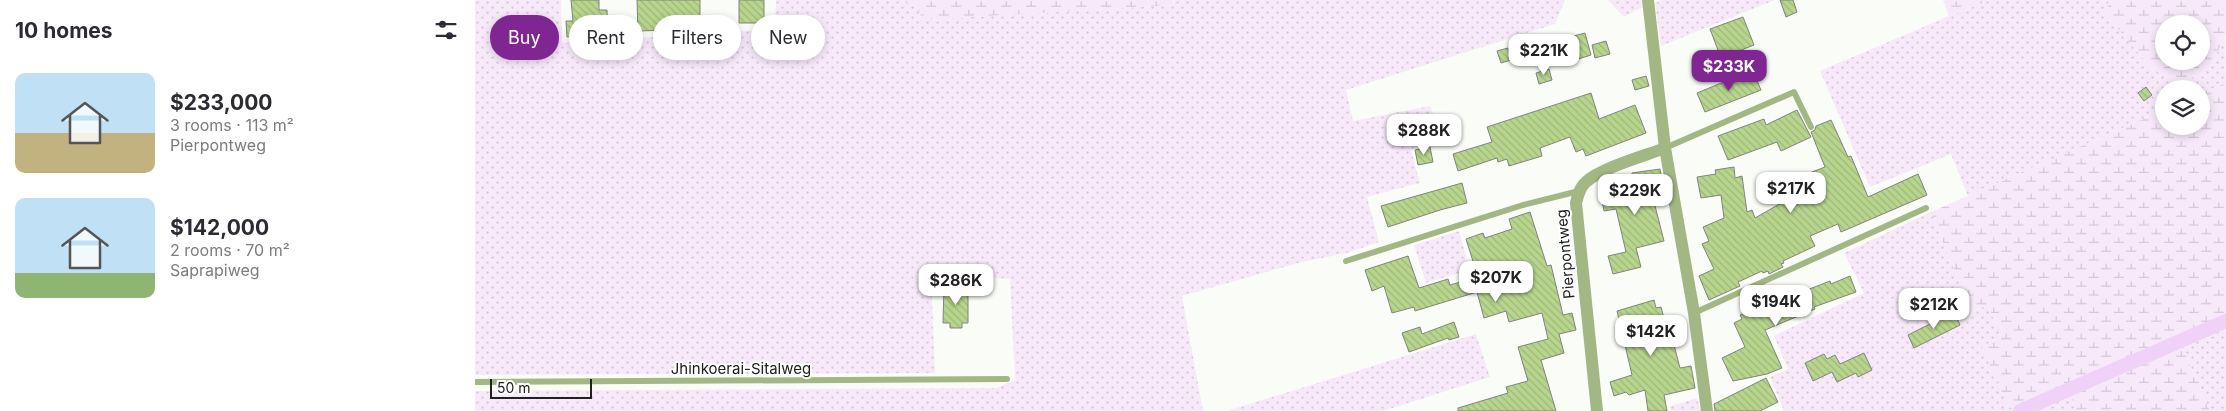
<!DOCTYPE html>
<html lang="en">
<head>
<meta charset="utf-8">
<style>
	body { margin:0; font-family:Inter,sans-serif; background:#f2f2f3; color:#2b2b33; height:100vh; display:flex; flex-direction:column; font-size:19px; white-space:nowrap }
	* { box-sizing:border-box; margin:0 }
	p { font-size:16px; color:#7c7c81 }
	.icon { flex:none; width:28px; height:28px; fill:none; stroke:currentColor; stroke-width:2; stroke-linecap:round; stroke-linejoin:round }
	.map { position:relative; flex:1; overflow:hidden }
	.sheet { display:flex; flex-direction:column; background:#fff; width:475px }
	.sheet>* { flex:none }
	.top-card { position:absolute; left:15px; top:15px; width:475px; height:45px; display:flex; gap:10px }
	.buttons { position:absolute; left:1680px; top:15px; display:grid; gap:10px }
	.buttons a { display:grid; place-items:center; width:55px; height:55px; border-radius:50%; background:#fff; box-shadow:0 2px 8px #0003; font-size:25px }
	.scale { position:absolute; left:15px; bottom:12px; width:102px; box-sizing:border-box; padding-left:5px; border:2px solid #20211f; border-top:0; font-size:14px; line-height:18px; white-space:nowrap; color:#20211f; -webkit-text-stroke:4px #fff; paint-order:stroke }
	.price { position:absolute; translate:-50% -42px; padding:0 11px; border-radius:10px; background:#fff; color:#222; font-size:16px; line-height:32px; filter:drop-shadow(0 1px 2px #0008) }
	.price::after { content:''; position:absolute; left:50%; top:30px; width:15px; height:11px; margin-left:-8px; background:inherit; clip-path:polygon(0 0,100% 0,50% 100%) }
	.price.current { background:#802692; color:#fff }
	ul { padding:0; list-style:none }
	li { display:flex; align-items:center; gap:15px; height:125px; padding:0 15px }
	li span { display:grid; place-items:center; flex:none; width:140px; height:100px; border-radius:10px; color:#555 }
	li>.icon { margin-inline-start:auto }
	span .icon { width:60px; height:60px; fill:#fffc; stroke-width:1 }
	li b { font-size:21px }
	h2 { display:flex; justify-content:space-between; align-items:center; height:60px; padding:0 15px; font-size:21px }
	.tag { padding:0 18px; border-radius:22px; background:#fff; box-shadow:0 2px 8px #0003; font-size:18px; line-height:45px }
	.tag.current { background:#802692; color:#fff }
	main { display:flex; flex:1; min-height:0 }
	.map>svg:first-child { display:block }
	.grass { fill:url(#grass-dots) }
	.wetland { fill:url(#wetland-marsh); fill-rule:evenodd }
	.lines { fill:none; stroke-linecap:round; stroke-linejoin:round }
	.canal { stroke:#f0d1f7; stroke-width:14 }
	.building { fill:url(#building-back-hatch); stroke:#81837f }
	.service { stroke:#a3b785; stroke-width:6 }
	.minor { stroke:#a3b785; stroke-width:12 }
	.labels { text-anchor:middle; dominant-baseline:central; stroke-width:4; stroke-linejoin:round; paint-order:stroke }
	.street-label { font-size:15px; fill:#20211f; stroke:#fff }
</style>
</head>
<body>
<main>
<section class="sheet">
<h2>10 homes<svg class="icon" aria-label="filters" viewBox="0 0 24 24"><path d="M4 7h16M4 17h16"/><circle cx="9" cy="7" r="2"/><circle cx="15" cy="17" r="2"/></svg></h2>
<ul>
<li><span style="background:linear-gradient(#bfe0f5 60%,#c2b280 0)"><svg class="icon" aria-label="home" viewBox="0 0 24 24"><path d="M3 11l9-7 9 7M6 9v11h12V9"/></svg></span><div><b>$233,000</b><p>3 rooms · 113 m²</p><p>Pierpontweg</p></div></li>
<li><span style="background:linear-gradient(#bfe0f5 75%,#8fb573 0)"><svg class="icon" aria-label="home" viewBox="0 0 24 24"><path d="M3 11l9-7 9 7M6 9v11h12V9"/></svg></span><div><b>$142,000</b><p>2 rooms · 70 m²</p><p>Saprapiweg</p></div></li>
</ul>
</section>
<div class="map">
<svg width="1751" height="411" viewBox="0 0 1751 411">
	<defs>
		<pattern id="grass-dots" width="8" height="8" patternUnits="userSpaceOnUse" patternTransform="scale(1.25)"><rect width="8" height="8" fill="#f7e9fa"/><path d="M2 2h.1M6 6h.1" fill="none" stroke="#d3c8d6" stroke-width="1.8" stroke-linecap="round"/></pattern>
		<pattern id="wetland-marsh" width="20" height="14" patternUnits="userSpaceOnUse" patternTransform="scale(1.25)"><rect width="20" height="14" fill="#f7e9fa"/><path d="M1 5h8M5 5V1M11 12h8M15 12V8" fill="none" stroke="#d3c8d6"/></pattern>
		<pattern id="building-back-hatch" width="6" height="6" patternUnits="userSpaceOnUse" patternTransform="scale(1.25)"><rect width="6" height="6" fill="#b8d58d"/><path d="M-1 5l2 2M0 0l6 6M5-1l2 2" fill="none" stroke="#9eb779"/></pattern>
	</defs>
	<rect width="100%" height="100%" fill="#fafdf7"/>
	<!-- grass -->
	<path class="grass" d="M0 0H86L87 43 300 29 301 0H426L441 6 448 20 698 5 699 0H1090L1080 24 871 90 878 121 955 106 969 142 936 150 945 183 892 197 904 242 872 253 827 262 707 296 728 411H0V391L522 388 540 380 535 279 456 274 460 373 0 375Z
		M1133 0H1166L1167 7 1149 17Z
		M1187 0H1300L1186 46 1180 3Z
		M1516 0H1634L1631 15 1678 70H1734L1750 35 1751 83 1726 93V89H1689V110L1493 196 1476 154 1395 187 1345 71 1474 16Z
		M1456 212 1496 312 1513 305 1526 337 1507 347 1535 411H1309L1295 377 1313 369 1299 336 1389 293 1369 253Z
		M984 231 995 270 951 283 939 245Z
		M1751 321V411H1735L1705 342Z
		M1001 334 1015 377 908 411H752Z
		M1593 390 1602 411H1545Z
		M1222 398 1226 411H1196L1195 406Z"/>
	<!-- wetland -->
	<path class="wetland" d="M426 0H698V5L448 20 441 6Z
		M1468 0H1516L1474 16Z
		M1634 0H1751V34L1734 70 1722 77 1700 80 1678 70 1631 15ZM1689 24H1726V61H1689Z
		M1751 83V321L1705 342 1735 411H1602L1593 390 1545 411H1535L1507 347 1526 337 1513 305 1496 312 1456 212 1689 110V126H1726V93Z"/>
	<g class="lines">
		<!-- canal -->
		<path class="canal" d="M1545 411 1751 321"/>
	</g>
	<!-- building -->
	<path class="building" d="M96 0H124V10H132L133 33 92 37 91 21H98Z
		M162 0H225V29L163 31Z
		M264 0H289V23H264Z
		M1305 0H1318L1322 12 1311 17Z
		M1268 17 1279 45 1246 58 1235 29Z
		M1110 33 1116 55 1097 61 1091 38Z
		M1131 41 1135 54 1120 58 1117 45Z
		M1033 48 1036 60 1026 63 1022 51Z
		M1074 69 1077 80 1064 84 1061 73Z
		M1273 72 1276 78 1280 76 1286 90 1230 112 1222 93Z
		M1171 76 1174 86 1160 90 1157 80Z
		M1671 87 1677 95 1669 101 1663 93Z
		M1116 93 1124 119 1160 105 1171 133 1111 156 1108 149 1101 152 1095 137 1065 148 1067 156 1034 166 1032 159 1023 162 1022 158 983 171 978 154 1017 142 1012 127Z
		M1322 110 1336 137 1306 151 1302 142 1253 160 1243 136 1289 119 1291 125Z
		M1356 120 1373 157 1376 156 1393 197 1443 174 1452 195 1366 232 1363 224 1335 236 1340 246 1308 261 1309 263 1306 264 1308 267 1294 274 1293 271 1288 273 1287 271 1263 282 1265 286 1234 300 1224 276 1239 269 1227 244 1234 241 1228 227 1249 218 1246 195 1226 198 1222 177 1241 174 1240 170 1259 167 1260 178 1267 176 1272 212 1277 210 1280 218 1315 198 1309 183 1350 167 1336 132 1340 130 1341 126Z
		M955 147 958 162 943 165 940 150Z
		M1185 169 1190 196 1178 198 1189 241 1161 248 1166 267 1138 274 1133 256 1151 252 1141 209 1129 211 1124 184 1136 181 1138 190 1158 186 1157 173Z
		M987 183 992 203 965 210 913 227 906 206Z
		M1055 212 1072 266 1076 265 1088 315 1097 313 1101 330 1084 334 1089 353 1066 360 1081 411H983V408L1033 393 1031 387 1053 381 1043 347 1073 339 1067 313 1034 322 1031 311 1009 318 1002 292 940 311 939 307 917 313 909 286 897 291 890 270 933 256 944 288 973 279 975 285 1003 277 991 239 1008 233 1010 238 1037 229 1034 219Z
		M1375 276 1381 292 1339 307 1340 309 1290 330 1307 368 1292 374 1258 381 1247 358 1270 347 1259 323 1267 319 1265 315 1331 287 1332 290 1355 281 1356 284Z
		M469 286H493V323H487V328H475V323H468Z
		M1179 300 1181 308 1186 307 1191 326H1194L1205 368 1216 366 1220 388 1189 395 1192 411H1173L1170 390 1154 395 1151 392 1139 396 1135 382 1157 375 1142 311Z
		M1479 312 1485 325 1439 348 1433 335Z
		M979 322 984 337 974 340 973 338 934 352 927 333 945 327 947 334Z
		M1389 353 1397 370 1383 377 1381 373 1362 382 1357 372 1338 381 1330 363 1349 354 1352 359 1360 355 1365 364Z
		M1291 378 1303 402 1285 411H1240L1239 404Z"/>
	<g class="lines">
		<!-- service -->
		<path class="service" d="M1190 148 1319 92 1336 127
			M871 261 1048 205 1104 191
			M1219 313 1451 208
			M0 382 532 379"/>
		<!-- minor -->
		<path class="minor" d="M1190 148 1219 313 1232 411
			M1122 411 1101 203C1103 195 1105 187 1111 182 1126 168 1169 156 1190 148L1173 0"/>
	</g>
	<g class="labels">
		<!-- street labels -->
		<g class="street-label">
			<text transform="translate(1090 254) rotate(-95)">Pierpontweg</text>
			<text x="266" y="368">Jhinkoerai-Sitalweg</text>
		</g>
	</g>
</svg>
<div class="buttons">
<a><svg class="icon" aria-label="locate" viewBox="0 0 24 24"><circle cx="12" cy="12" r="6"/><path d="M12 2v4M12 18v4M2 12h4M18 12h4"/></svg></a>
<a><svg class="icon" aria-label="layers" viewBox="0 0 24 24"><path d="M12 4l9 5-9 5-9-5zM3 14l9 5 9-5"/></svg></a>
</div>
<div class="scale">50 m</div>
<b class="price" style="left:1069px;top:76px">$221K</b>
<b class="price current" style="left:1254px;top:92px">$233K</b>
<b class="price" style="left:949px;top:156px">$288K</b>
<b class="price" style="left:1316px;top:214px">$217K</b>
<b class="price" style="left:1160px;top:216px">$229K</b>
<b class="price" style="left:1021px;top:303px">$207K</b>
<b class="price" style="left:481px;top:306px">$286K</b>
<b class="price" style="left:1301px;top:327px">$194K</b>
<b class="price" style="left:1459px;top:330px">$212K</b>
<b class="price" style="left:1176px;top:357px">$142K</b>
<div class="top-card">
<a class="tag current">Buy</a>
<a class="tag">Rent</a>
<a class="tag">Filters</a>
<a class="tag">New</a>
</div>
</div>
</main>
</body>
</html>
